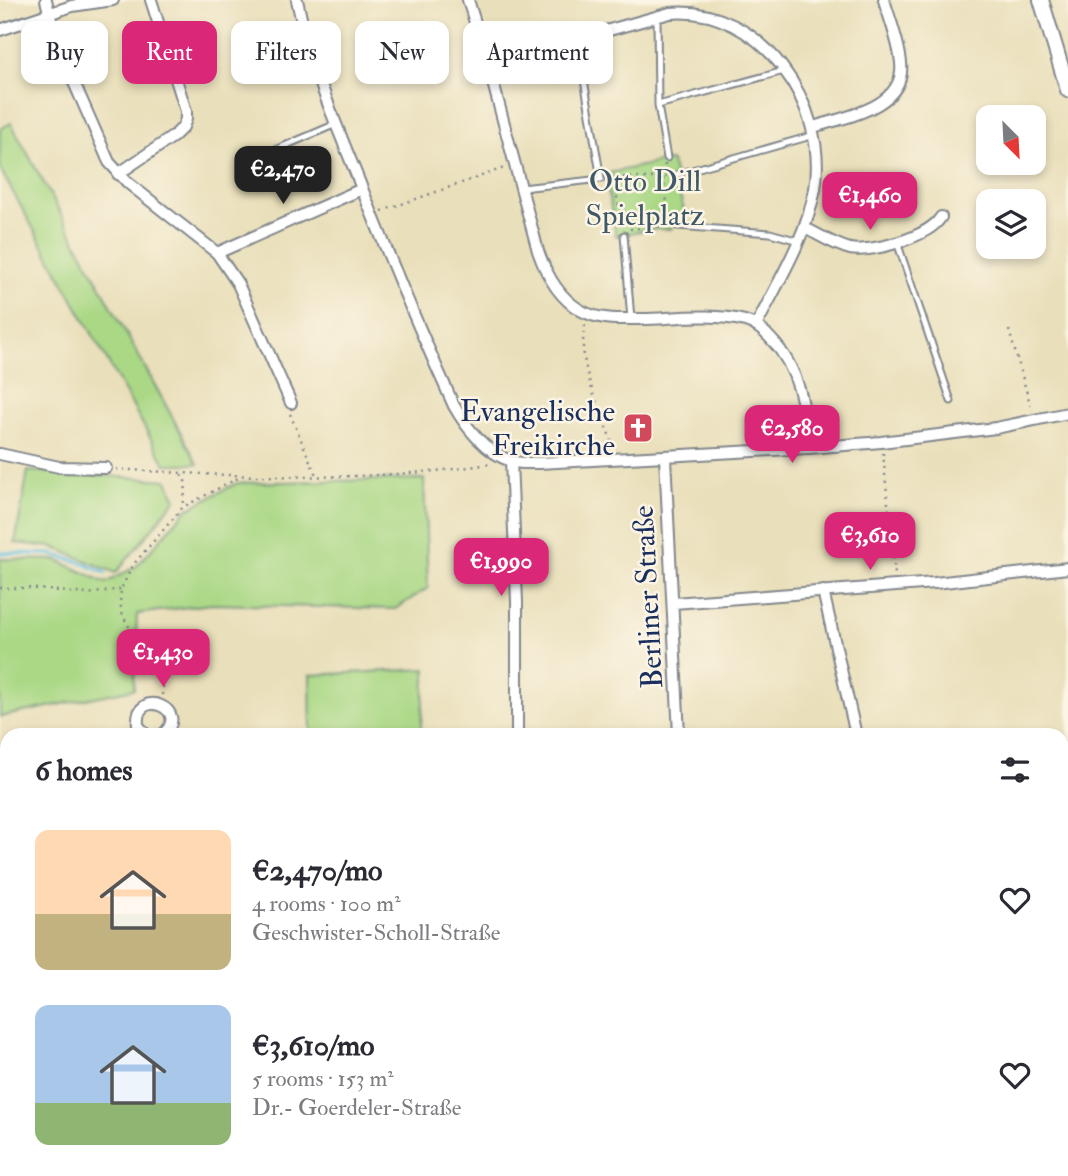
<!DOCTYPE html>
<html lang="en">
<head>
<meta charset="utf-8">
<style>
	body { margin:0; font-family:"IM FELL Double Pica",serif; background:#f2f2f3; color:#2b2b33; height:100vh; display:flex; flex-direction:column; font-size:26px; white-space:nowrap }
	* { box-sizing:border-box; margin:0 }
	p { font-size:23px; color:#7c7c81 }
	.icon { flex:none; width:38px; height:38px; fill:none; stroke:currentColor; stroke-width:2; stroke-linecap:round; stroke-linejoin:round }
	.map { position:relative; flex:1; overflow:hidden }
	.panel { position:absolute; left:0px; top:728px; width:1069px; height:448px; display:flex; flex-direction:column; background:#fff; border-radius:21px 21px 0 0; box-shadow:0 4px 10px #0003 }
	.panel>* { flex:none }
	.guide { position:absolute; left:21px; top:21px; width:700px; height:63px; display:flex; gap:14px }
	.needle { width:46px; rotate:156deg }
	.controls { position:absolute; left:976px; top:105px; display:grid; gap:14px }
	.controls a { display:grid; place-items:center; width:70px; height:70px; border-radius:14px; background:#fff; box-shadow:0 4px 10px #0003; font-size:35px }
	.price { position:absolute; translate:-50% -60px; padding:0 16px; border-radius:14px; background:#db2777; color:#fff; font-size:23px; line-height:46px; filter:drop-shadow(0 2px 4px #0008) }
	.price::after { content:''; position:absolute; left:50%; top:42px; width:21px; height:16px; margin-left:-10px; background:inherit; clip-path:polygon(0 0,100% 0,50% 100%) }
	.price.selected { background:#222; color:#fff }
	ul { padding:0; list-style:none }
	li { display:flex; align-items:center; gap:21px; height:175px; padding:0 35px }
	li span { display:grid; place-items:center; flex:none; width:196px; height:140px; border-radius:14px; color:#555 }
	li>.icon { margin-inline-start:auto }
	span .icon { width:84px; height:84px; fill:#fffc; stroke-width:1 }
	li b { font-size:30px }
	h2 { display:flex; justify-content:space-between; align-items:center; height:84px; padding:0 35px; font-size:30px }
	.tag { padding:0 24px; border-radius:14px; background:#fff; box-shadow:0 4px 10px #0003; font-size:24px; line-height:63px }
	.tag.selected { background:#db2777; color:#fff }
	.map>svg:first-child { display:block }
	.green { fill:#aad885; stroke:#628472; stroke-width:2 }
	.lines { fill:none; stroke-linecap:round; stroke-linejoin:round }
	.stream { stroke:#63c0e1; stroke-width:3.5 }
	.lane-casing { stroke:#82878c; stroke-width:9 }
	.street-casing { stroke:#82878c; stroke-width:14 }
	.secondary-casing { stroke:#82878c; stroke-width:18 }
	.path { stroke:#82878c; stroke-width:2.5; stroke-dasharray:2 5; stroke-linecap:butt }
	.lane { stroke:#fff; stroke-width:5 }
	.street { stroke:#fff; stroke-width:10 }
	.secondary { stroke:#fff; stroke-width:14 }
	.labels { text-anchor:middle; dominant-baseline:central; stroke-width:5; stroke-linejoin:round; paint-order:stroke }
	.park-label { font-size:30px; fill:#3f5968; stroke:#fcf5e5 }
	.poi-label { font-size:30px; fill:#1b2f5e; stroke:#fcf5e5; text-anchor:end }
	.street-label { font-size:30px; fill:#1b2f5e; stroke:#fcf5e5 }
</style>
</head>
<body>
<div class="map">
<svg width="1068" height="1176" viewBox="0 0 1068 1176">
	<rect width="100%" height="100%" fill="#fcf5e5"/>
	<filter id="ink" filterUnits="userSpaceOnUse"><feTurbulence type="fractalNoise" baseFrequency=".0143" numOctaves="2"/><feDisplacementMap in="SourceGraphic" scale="14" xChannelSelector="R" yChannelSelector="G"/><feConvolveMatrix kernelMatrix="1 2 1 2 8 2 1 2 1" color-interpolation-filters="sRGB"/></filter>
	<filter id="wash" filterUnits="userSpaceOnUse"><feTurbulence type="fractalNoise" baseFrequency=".00686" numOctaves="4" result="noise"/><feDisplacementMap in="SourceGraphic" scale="28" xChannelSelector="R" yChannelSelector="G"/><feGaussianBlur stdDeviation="1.57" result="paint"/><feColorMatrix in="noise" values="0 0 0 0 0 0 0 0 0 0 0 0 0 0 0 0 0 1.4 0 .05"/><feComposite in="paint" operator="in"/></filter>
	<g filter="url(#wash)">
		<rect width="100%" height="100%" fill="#e9dfba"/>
		<!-- green -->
		<path class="green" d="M11 123 198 464H165L0 169V129Z
			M664 161H671L687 222H674L671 229H650L616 236 605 174Z
			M28 471 167 480 176 499 116 573 53 547 15 543Z
			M424 479 428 588 395 609 211 604 137 614 134 689 0 717V559L57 560 106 583 137 566 187 509 237 483Z
			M426 669 420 735H311L310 675Z"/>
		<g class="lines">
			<!-- stream -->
			<path class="stream" d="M0 553 50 554 77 561 106 573"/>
		</g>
	</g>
	<g filter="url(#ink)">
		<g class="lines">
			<!-- lane casing -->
			<g class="lane-casing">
				<path id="lane" d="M657 16 658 105 667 158
					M658 105 784 71
					M261 156 336 124
					M678 174 811 136
					M522 188 601 179 577 39
					M677 226 770 233 799 241
					M624 235 631 319
					M897 242 951 401
					M1062 784 1068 796
					M446 1169 457 1176
					M525 1169 529 1176
					M611 1169 612 1173
					M675 1169 678 1176"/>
			</g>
			<!-- street casing -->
			<g class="street-casing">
				<path id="street" d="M46 0 54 32 65 62 109 162 128 183 217 253 238 284 291 403
					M297 0C309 60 332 115 355 171 386 250 419 329 454 406 466 427 486 453 511 461 519 464 531 463 539 463L809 448 881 442 996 428 1068 413
					M468 0 488 64 538 251C546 274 558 297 580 310 599 321 623 319 643 319 676 318 713 313 745 321 756 324 764 331 771 339 800 369 805 409 809 448
					M0 30 72 6 113 0
					M488 64 670 13C761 5 829 105 815 189 806 238 778 282 756 326
					M813 127C844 117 906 108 901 63 899 42 890 20 884 0
					M118 174 174 136 183 127 186 119V111L151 0
					M805 228C819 235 834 245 850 249 872 253 929 237 941 217
					M217 253 362 189
					M0 454 59 467 106 468
					M665 457 679 735
					M511 461 517 602V735
					M823 591 856 735
					M674 603 935 583 1068 568
					M146 735 138 725C134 685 194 710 162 735
					M1062 782 1068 779
					M1062 936 1068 933
					M0 1011 7 1012
					M1062 1089 1068 1092
					M144 1176 146 1169
					M548 1176 564 1169"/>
			</g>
			<!-- secondary casing -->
			<g class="secondary-casing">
				<path id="secondary" d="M1041 0 1068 90"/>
			</g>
			<!-- path -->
			<path class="path" d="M665 164 663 178 670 220
				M613 176 623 228
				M609 177 651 178 671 176
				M382 211 504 168
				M630 229 669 225
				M585 325C576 365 601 409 613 446
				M1009 330 1032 411
				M290 414 316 475
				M883 453 895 575
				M116 469C238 477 370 483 490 464
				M181 475 184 477 186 485 183 507
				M0 588H28L87 594 121 589
				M162 695 163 687 123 616 120 603 121 589 133 565 183 507 242 476"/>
			<!-- lane -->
			<use href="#lane" class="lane"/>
			<!-- street -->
			<use href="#street" class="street"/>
			<!-- secondary -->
			<use href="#secondary" class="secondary"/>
		</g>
	</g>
	<!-- icons -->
	<defs>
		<g id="church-square" transform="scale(1.575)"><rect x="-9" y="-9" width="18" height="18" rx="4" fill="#d1495b" stroke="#fcf5e5"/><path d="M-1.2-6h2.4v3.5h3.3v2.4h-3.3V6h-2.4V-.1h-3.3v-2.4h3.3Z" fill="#fff"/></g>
	</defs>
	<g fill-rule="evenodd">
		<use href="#church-square" x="638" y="428"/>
	</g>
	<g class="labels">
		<!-- park labels -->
		<g class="park-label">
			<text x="645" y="181">Otto Dill<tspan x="645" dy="34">Spielplatz</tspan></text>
		</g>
		<!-- poi labels -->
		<g class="poi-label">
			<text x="615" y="411">Evangelische<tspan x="615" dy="34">Freikirche</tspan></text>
		</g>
		<!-- street labels -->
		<g class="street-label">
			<text transform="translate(648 597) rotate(-93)">Berliner Straße</text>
		</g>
	</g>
</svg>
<div class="controls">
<a><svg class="needle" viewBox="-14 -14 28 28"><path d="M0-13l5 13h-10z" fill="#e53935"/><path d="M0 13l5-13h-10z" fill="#7c7c81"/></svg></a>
<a><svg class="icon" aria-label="layers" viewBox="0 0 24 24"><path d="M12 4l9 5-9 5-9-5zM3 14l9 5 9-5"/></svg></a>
</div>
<b class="price selected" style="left:283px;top:206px">€2,470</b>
<b class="price" style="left:870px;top:232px">€1,460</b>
<b class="price" style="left:792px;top:465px">€2,580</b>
<b class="price" style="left:870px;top:572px">€3,610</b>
<b class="price" style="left:501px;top:598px">€1,990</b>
<b class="price" style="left:163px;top:689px">€1,430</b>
<div class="guide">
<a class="tag">Buy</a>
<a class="tag selected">Rent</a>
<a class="tag">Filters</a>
<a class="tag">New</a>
<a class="tag">Apartment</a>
</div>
<section class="panel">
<h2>6 homes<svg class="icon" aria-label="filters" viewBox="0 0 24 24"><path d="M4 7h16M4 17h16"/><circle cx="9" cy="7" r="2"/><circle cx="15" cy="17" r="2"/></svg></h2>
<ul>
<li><span style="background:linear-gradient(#ffd9b3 60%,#c2b280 0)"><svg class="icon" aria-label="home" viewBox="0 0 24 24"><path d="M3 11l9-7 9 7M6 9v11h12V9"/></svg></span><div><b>€2,470/mo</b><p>4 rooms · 100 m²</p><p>Geschwister-Scholl-Straße</p></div><svg class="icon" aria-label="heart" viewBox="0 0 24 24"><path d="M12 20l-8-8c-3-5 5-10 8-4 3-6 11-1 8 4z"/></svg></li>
<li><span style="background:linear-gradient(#a9c7e8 70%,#8fb573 0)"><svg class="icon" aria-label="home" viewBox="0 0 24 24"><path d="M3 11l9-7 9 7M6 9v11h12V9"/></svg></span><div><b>€3,610/mo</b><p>5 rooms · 153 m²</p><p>Dr.- Goerdeler-Straße</p></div><svg class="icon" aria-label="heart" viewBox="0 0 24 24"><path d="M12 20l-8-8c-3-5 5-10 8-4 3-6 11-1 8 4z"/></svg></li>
</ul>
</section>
</div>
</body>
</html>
